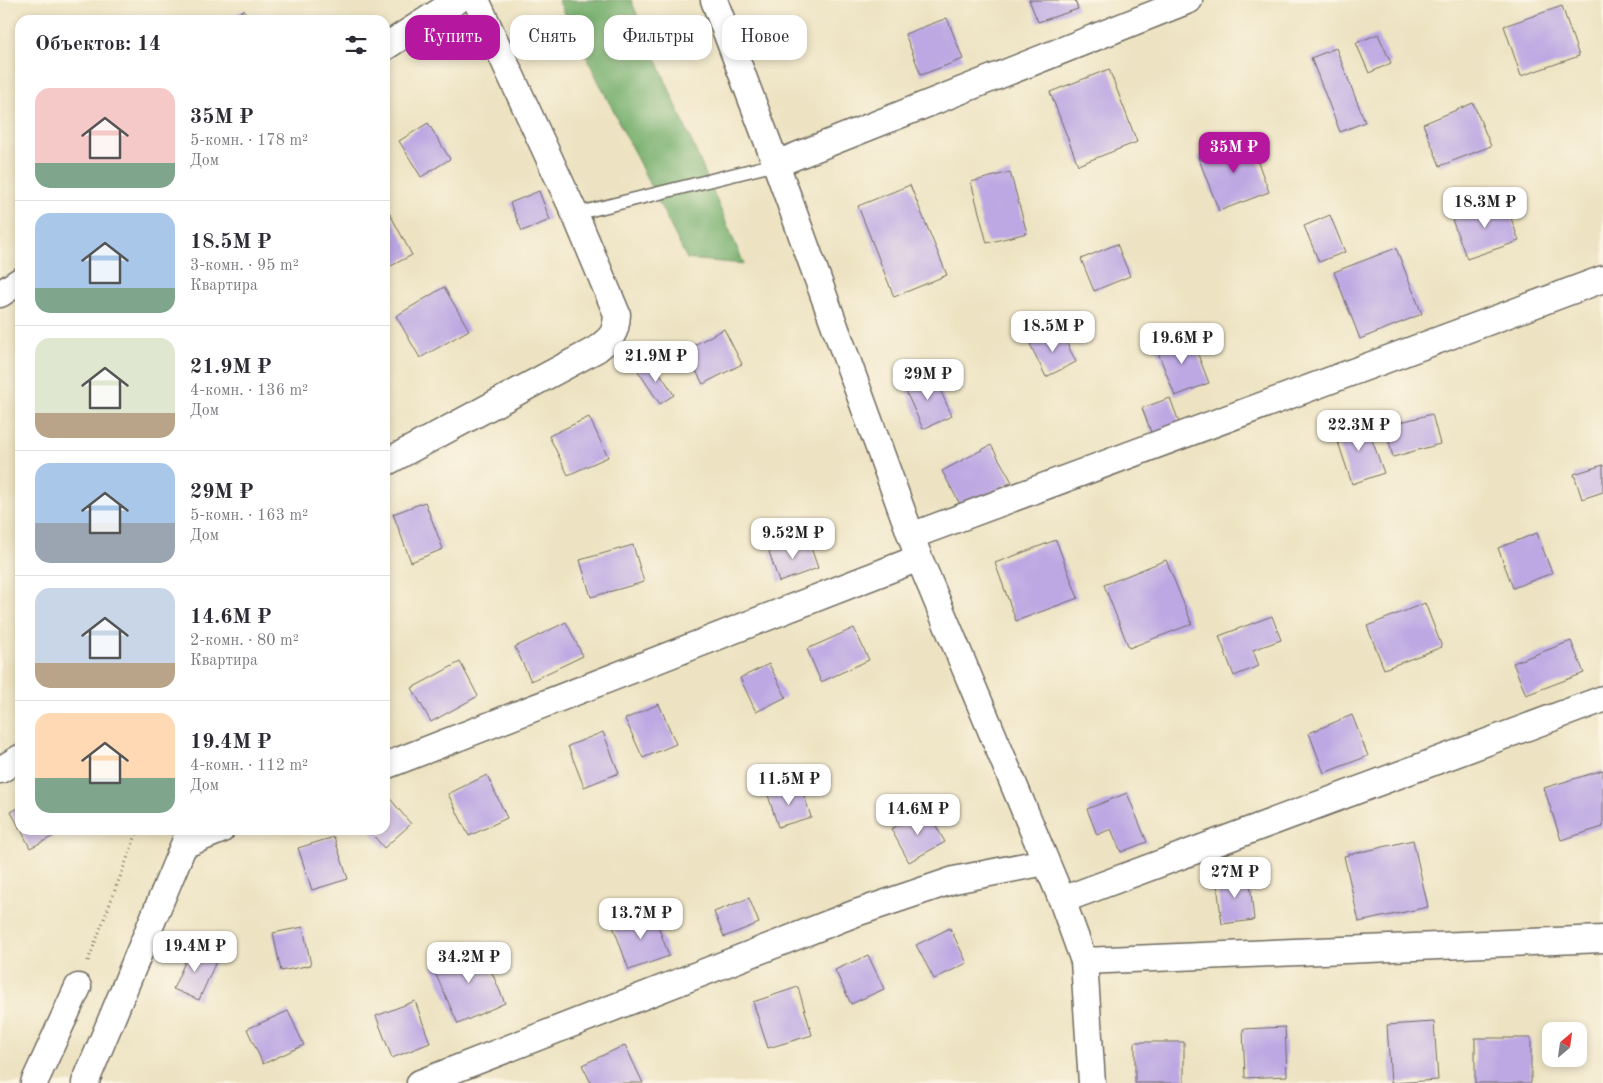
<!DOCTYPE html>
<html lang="ru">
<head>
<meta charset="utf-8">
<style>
	body { margin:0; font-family:"Old Standard TT",serif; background:#f2f2f3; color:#2b2b33; height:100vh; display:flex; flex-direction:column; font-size:19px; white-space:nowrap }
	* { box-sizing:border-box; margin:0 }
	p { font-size:16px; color:#7c7c81 }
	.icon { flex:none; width:28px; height:28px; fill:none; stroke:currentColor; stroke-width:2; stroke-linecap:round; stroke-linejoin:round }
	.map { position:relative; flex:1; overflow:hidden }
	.panel { position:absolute; left:15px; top:15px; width:375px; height:820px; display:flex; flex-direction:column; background:#fff; border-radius:15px; box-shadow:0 2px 8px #0003 }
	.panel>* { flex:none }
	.hud { position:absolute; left:405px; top:15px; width:475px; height:45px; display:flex; gap:10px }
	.needle { width:32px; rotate:29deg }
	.controls { position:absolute; left:1542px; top:1022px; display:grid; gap:10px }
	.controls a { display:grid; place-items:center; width:45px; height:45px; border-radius:10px; background:#fff; box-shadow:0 2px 8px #0003; font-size:25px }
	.price { position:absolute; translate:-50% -42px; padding:0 11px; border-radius:10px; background:#fff; color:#222; font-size:16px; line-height:32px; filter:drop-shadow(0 1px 2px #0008) }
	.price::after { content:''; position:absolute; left:50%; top:30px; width:15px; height:11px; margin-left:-8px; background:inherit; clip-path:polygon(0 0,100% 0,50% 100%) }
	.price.active { background:#b5179e; color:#fff }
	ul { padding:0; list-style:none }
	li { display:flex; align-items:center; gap:15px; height:125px; padding:0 20px }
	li+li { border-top:1px solid #e1e1e2 }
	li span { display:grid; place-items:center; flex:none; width:140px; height:100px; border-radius:15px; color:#555 }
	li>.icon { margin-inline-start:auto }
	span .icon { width:60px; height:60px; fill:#fffc; stroke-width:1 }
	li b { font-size:21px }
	h2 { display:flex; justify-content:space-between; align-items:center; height:60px; padding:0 20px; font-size:21px }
	.pill { padding:0 18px; border-radius:15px; background:#fff; box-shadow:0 2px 8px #0003; font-size:18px; line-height:45px }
	.pill.active { background:#b5179e; color:#fff }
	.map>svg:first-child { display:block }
	.forest { fill:#78b06e; stroke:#526e4c }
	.building { fill:#bda8e3 }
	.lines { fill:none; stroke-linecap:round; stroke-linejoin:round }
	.lane-casing { stroke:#6f6b60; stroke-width:15 }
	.street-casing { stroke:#6f6b60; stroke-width:29 }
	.path { stroke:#6f6b60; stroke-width:3; stroke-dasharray:1 4; stroke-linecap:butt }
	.lane { stroke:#fff; stroke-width:12 }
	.street { stroke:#fff; stroke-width:26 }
</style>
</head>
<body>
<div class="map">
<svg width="1603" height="1083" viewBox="0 0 1603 1083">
	<rect width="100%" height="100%" fill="#fcf5e5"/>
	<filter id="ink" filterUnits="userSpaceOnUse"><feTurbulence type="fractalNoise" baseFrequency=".02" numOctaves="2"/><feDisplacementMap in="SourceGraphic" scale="10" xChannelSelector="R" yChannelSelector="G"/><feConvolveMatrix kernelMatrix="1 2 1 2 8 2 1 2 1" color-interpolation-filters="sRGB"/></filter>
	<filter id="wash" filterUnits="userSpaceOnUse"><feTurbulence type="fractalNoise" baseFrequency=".0096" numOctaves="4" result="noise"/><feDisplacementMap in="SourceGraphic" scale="20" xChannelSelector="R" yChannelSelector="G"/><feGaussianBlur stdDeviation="1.12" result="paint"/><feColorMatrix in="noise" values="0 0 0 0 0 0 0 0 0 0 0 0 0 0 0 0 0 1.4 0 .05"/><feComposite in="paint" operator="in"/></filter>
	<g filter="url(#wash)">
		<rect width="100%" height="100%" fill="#ede3c2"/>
		<!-- forest -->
		<path class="forest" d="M558 0H631L744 264 687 259Z"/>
		<g id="blocks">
			<!-- building -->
			<path class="building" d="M1029 0H1075L1078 9 1038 22Z
				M1562 6 1579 56 1521 76 1504 26Z
				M244 10 249 20H225Z
				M947 18 963 59 921 75 905 34Z
				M1378 34 1391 63 1369 73 1356 43Z
				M1336 48 1365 122 1340 132 1311 58Z
				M1109 69 1137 142 1078 165 1050 92Z
				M1473 103 1491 146 1440 166 1423 124Z
				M428 123 450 159 421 177 399 141Z
				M1249 138 1269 192 1219 211 1198 157Z
				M1010 172 1027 233 987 243 971 182Z
				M910 185 947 275 894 297 858 206Z
				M539 191 550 220 522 231 510 203Z
				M1504 198 1519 241 1467 259 1451 217Z
				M385 205 412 255 385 269Z
				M1330 215 1345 252 1319 262 1304 226Z
				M1117 244 1130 276 1094 291 1081 259Z
				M1396 248 1422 314 1360 339 1334 272Z
				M444 287 469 330 420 358 396 316Z
				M724 329 742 364 703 384 685 350Z
				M1060 329 1076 362 1046 377 1030 344Z
				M1190 334 1209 383 1175 396 1156 347Z
				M653 362 674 395 660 404 638 371Z
				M932 372 952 416 923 429 903 385Z
				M1170 398 1185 438 1157 448 1142 408Z
				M1432 414 1440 444 1393 457 1385 426Z
				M589 417 608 457 568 475 549 436Z
				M1365 420 1384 473 1352 484 1334 430Z
				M991 445 1012 482 962 508 942 471Z
				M1603 465V492L1582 499 1574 474Z
				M425 502 443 549 411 562 393 514Z
				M1537 533 1552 573 1513 588 1498 548Z
				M808 539 818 568 779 582 769 552Z
				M1056 540 1078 598 1016 621 995 563Z
				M633 545 644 582 591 597 580 560Z
				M1166 560 1192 624 1129 648 1104 585Z
				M1425 603 1442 647 1384 669 1367 626Z
				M1272 616 1281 640 1253 650 1259 666 1234 676 1219 636Z
				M566 622 583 656 531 681 515 647Z
				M854 628 869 660 821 682 807 649Z
				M1571 641 1584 673 1526 695 1513 663Z
				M460 662 478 696 431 722 412 688Z
				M769 664 786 697 756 712 740 678Z
				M659 704 676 744 643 758 625 719Z
				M1352 715 1368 756 1324 773 1309 733Z
				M603 732 619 773 584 787 568 746Z
				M1603 770V827L1561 840 1544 788Z
				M487 775 507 818 469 836 448 794Z
				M801 785 811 817 778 827 768 795Z
				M1127 793 1147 842 1121 852 1111 829 1097 835 1087 809Z
				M387 795 411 824 384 848 369 830H385V797Z
				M20 807V829L11 812Z
				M927 810 945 842 909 862 891 829Z
				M21 830H66L30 848Z
				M334 837 348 879 312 890 298 848Z
				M1413 840 1428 907 1359 922 1344 856Z
				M1249 874 1254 920 1222 924 1216 877Z
				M749 898 759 923 724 937 714 912Z
				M652 909 669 956 629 970 612 923Z
				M303 927 311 965 281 971 273 933Z
				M950 928 967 963 934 979 916 945Z
				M480 945 505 1003 458 1024 432 966Z
				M192 946 218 957 199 1000 173 989Z
				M868 955 884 989 851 1004 835 970Z
				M798 987 812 1035 768 1048 753 1002Z
				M415 1001 430 1043 392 1058 376 1016Z
				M288 1011 304 1045 263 1064 247 1029Z
				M1434 1022 1438 1080 1391 1083 1387 1025Z
				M1285 1027 1287 1076 1245 1078 1243 1029Z
				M1475 1038H1531V1083H1475Z
				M1135 1042H1184V1083H1135Z
				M625 1045 643 1083H591L582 1065Z"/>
		</g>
	</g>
	<g filter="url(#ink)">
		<use href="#blocks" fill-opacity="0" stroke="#6f6b60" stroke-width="1"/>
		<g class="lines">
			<!-- lane casing -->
			<g class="lane-casing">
				<path id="lane" d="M575 214 776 164"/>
			</g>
			<!-- street casing -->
			<g class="street-casing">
				<path id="street" d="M714 0 776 164 919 558 1062 900 1084 961 1603 939
					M385 47 458 0
					M776 164 1189 0
					M0 294 20 281
					M385 463 597 349C612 337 616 334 617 314L575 214 476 0
					M911 536 1603 279
					M385 766 919 558
					M0 770 20 758
					M186 844 221 830
					M1062 900 1603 699
					M1084 961 1092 1083
					M34 1083 78 987
					M85 1083 190 830
					M420 1083 856 913 954 880 1045 862"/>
			</g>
			<!-- path -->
			<path class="path" d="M88 961 138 830"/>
			<!-- lane -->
			<use href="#lane" class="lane"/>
			<!-- street -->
			<use href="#street" class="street"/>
		</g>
	</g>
</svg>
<div class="controls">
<a><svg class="needle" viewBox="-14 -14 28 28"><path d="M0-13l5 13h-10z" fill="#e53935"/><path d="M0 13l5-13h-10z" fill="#7c7c81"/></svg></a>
</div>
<b class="price active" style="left:1234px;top:174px">35M ₽</b>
<b class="price" style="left:1485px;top:229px">18.3M ₽</b>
<b class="price" style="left:1053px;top:353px">18.5M ₽</b>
<b class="price" style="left:1182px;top:365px">19.6M ₽</b>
<b class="price" style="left:656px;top:383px">21.9M ₽</b>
<b class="price" style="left:928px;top:401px">29M ₽</b>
<b class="price" style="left:1359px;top:452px">22.3M ₽</b>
<b class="price" style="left:793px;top:560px">9.52M ₽</b>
<b class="price" style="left:789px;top:806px">11.5M ₽</b>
<b class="price" style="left:918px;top:836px">14.6M ₽</b>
<b class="price" style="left:1235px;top:899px">27M ₽</b>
<b class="price" style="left:641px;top:940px">13.7M ₽</b>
<b class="price" style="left:195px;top:973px">19.4M ₽</b>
<b class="price" style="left:469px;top:984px">34.2M ₽</b>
<div class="hud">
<a class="pill active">Купить</a>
<a class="pill">Снять</a>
<a class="pill">Фильтры</a>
<a class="pill">Новое</a>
</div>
<section class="panel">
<h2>Объектов: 14<svg class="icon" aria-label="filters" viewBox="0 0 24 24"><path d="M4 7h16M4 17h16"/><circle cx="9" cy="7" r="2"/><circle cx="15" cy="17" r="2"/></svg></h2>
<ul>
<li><span style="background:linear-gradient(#f6c9c9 75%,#7fa58c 0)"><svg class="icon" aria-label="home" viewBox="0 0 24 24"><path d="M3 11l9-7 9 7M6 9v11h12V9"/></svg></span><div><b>35M ₽</b><p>5-комн. · 178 m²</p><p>Дом</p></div></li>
<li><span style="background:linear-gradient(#a9c7e8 75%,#7fa58c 0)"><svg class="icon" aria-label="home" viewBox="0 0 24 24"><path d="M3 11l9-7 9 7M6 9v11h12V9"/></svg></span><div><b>18.5M ₽</b><p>3-комн. · 95 m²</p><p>Квартира</p></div></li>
<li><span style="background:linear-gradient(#dfe7d0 75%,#b9a48a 0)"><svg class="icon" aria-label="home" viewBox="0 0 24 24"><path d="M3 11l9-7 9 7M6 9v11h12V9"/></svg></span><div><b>21.9M ₽</b><p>4-комн. · 136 m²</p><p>Дом</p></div></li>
<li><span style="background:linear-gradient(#a9c7e8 60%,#9aa5b1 0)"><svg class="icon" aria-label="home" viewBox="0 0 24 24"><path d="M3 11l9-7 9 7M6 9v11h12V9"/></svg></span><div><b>29M ₽</b><p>5-комн. · 163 m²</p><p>Дом</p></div></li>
<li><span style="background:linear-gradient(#c9d6e8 75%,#b9a48a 0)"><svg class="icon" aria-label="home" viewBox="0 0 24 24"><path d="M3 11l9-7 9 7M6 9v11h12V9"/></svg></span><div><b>14.6M ₽</b><p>2-комн. · 80 m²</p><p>Квартира</p></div></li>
<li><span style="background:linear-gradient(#ffd9b3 65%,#7fa58c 0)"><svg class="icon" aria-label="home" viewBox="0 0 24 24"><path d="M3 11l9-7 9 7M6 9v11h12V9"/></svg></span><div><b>19.4M ₽</b><p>4-комн. · 112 m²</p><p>Дом</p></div></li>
</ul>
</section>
</div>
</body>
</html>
